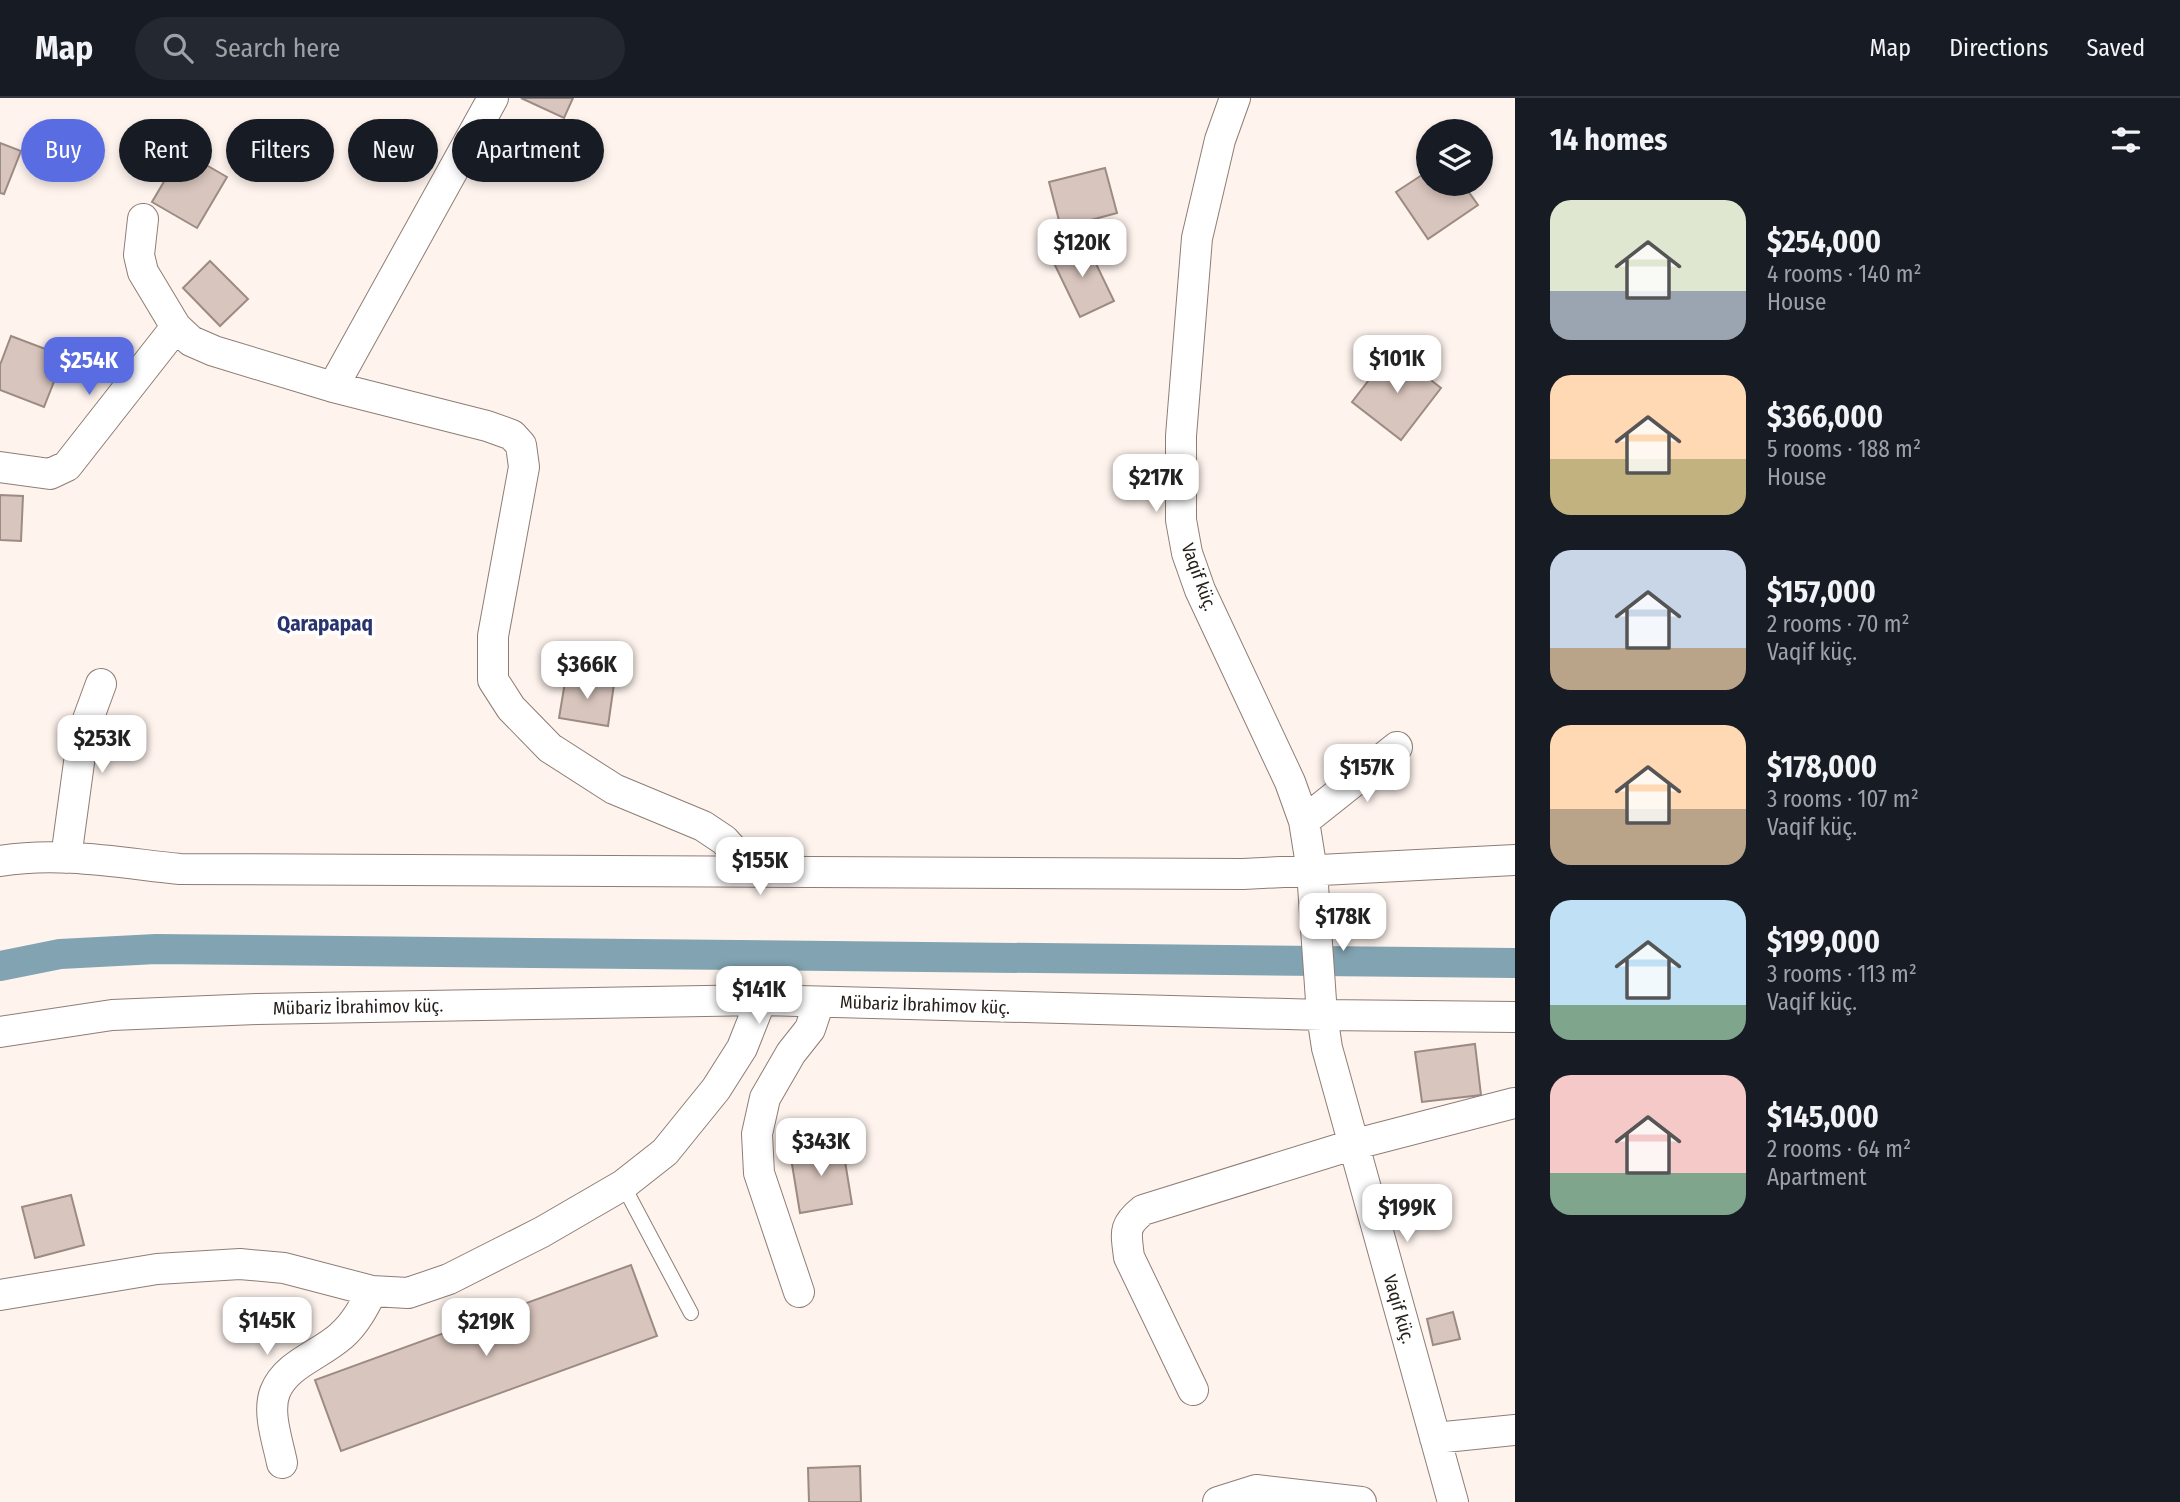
<!DOCTYPE html>
<html lang="en">
<head>
<meta charset="utf-8">
<style>
	body { margin:0; font-family:"Fira Sans Condensed",sans-serif; background:#242831; color:#f1f3f6; height:100vh; display:flex; flex-direction:column; font-size:26px; white-space:nowrap }
	* { box-sizing:border-box; margin:0 }
	p { font-size:23px; color:#9ea1a6 }
	.icon { flex:none; width:38px; height:38px; fill:none; stroke:currentColor; stroke-width:2; stroke-linecap:round; stroke-linejoin:round }
	.map { position:relative; flex:1; overflow:hidden }
	.side { display:flex; flex-direction:column; background:#171b24; width:665px }
	.side>* { flex:none }
	.guide { position:absolute; left:21px; top:21px; width:665px; height:63px; display:flex; gap:14px }
	.fabs { position:absolute; left:1416px; top:21px; display:grid; gap:14px }
	.fabs a { display:grid; place-items:center; width:77px; height:77px; border-radius:50%; background:#171b24; box-shadow:0 4px 10px #0003; font-size:35px }
	.price { position:absolute; translate:-50% -60px; padding:0 16px; border-radius:14px; background:#fff; color:#222; font-size:23px; line-height:46px; filter:drop-shadow(0 2px 4px #0008) }
	.price::after { content:''; position:absolute; left:50%; top:42px; width:21px; height:16px; margin-left:-10px; background:inherit; clip-path:polygon(0 0,100% 0,50% 100%) }
	.price.on { background:#596ce2; color:#fff }
	ul { padding:0; list-style:none }
	li { display:flex; align-items:center; gap:21px; height:175px; padding:0 35px }
	li span { display:grid; place-items:center; flex:none; width:196px; height:140px; border-radius:21px; color:#555 }
	li>.icon { margin-inline-start:auto }
	span .icon { width:84px; height:84px; fill:#fffc; stroke-width:1 }
	li b { font-size:30px }
	h2 { display:flex; justify-content:space-between; align-items:center; height:84px; padding:0 35px; font-size:30px }
	.pill { padding:0 24px; border-radius:32px; background:#171b24; box-shadow:0 4px 10px #0003; font-size:24px; line-height:63px }
	.pill.on { background:#596ce2; color:#fff }
	header { display:flex; align-items:center; gap:42px; box-sizing:border-box; height:98px; padding:0 35px; background:#171b24; border-bottom:2px solid #363941 }
	header strong { font-size:33px }
	nav { display:flex; gap:38px; margin-inline-start:auto; font-size:24px }
	.search { width:490px; height:63px; background:#242831; display:flex; align-items:center; gap:18px; box-sizing:border-box; padding:0 24px; border-radius:38px; color:#9ea1a6; font-size:26px }
	main { display:flex; flex:1; min-height:0 }
	.map>svg:first-child { display:block }
	.lines { fill:none; stroke-linecap:round; stroke-linejoin:round }
	.canal { stroke:#82a3b1; stroke-width:30 }
	.building { fill:#d8c5bd; stroke:#9c8b83; stroke-width:2 }
	.lane-casing { stroke:#8e7d75; stroke-width:16 }
	.street-casing { stroke:#8e7d75; stroke-width:32 }
	.lane { stroke:#fff; stroke-width:14 }
	.street { stroke:#fff; stroke-width:30 }
	.labels { text-anchor:middle; dominant-baseline:central; stroke-width:7; stroke-linejoin:round; paint-order:stroke }
	.street-label { font-size:18px; fill:#26201d; stroke:#fff }
	.quarter-label { font-size:21px; font-weight:bold; fill:#29336d; stroke:#fff }
</style>
</head>
<body>
<header>
<strong>Map</strong>
<div class="search"><svg class="icon" aria-label="search" viewBox="0 0 24 24"><circle cx="10" cy="10" r="6"/><path d="M15 15l6 6"/></svg>Search here</div>
<nav><a>Map</a><a>Directions</a><a>Saved</a></nav>
</header>
<main>
<div class="map">
<svg width="1515" height="1404" viewBox="0 0 1515 1404">
	<rect width="100%" height="100%" fill="#fef3ed"/>
	<g class="lines">
		<!-- canal -->
		<path class="canal" d="M0 868 60 856 156 851 1515 865"/>
	</g>
	<!-- building -->
	<path class="building" d="M521 0H573L564 20Z
		M0 45 21 53 4 96 0 95Z
		M182 53 227 79 197 130 152 104Z
		M1105 70 1117 115 1061 130 1049 84Z
		M1428 73V86H1463L1478 107 1428 141 1396 94Z
		M1085 143 1114 203 1080 219 1051 159Z
		M210 163 248 201 220 228 183 190Z
		M11 238 64 258 44 309 0 292V267Z
		M1392 252 1441 290 1401 342 1352 304Z
		M0 397 23 398 21 443 0 442Z
		M566 578 614 586 608 628 559 620Z
		M1475 946 1481 997 1422 1004 1415 954Z
		M842 1045 852 1106 800 1115 790 1054Z
		M71 1097 84 1147 35 1160 22 1109Z
		M631 1167 657 1238 341 1353 315 1282Z
		M1453 1214 1460 1241 1433 1247 1427 1221Z
		M860 1368 861 1404H809L808 1370Z"/>
	<g class="lines">
		<!-- lane casing -->
		<g class="lane-casing">
			<path id="lane" d="M623 1087 691 1215"/>
		</g>
		<!-- street casing -->
		<g class="street-casing">
			<path id="street" d="M493 0 333 289 487 328 512 337 521 347 524 369 493 538V582L511 610 550 650 614 691 703 728 724 742 734 753 743 773
				M1235 0 1220 42 1197 140 1181 338V422L1187 455 1200 492 1290 684 1304 723 1312 773 1322 917 1327 950 1453 1404
				M143 121 139 157 143 174 176 229 191 243 214 253 333 289
				M0 369 50 376 67 368 176 229
				M1304 723 1397 649
				M66 760 83 635 101 586
				M0 763C59 753 121 765 180 771L1243 776 1515 762
				M0 934 112 917 257 911 761 902 1322 917 1515 919
				M799 1194 759 1075 757 1036 765 1000 791 955 810 931 819 904
				M0 1197 157 1171 240 1166 284 1170 372 1193 408 1195 449 1181 542 1134 623 1087 665 1054 716 991 742 950 761 902
				M1193 1292 1129 1159C1126 1134 1123 1128 1143 1112L1352 1047 1514 1005
				M1435 1340 1515 1332
				M282 1365C278 1344 267 1315 275 1294 286 1266 320 1257 341 1238 355 1226 364 1209 372 1193
				M1218 1404 1256 1392 1361 1404"/>
		</g>
		<!-- lane -->
		<use href="#lane" class="lane"/>
		<!-- street -->
		<use href="#street" class="street"/>
	</g>
	<g class="labels">
		<!-- street labels -->
		<g class="street-label">
			<text transform="translate(1199 479) rotate(70)">Vaqif küç.</text>
			<text transform="translate(925 907) rotate(2)">Mübariz İbrahimov küç.</text>
			<text transform="translate(358 909) rotate(-1)">Mübariz İbrahimov küç.</text>
			<text transform="translate(1399 1211) rotate(74)">Vaqif küç.</text>
		</g>
		<!-- quarter labels -->
		<g class="quarter-label">
			<text x="325" y="526">Qarapapaq</text>
		</g>
	</g>
</svg>
<div class="fabs">
<a><svg class="icon" aria-label="layers" viewBox="0 0 24 24"><path d="M12 4l9 5-9 5-9-5zM3 14l9 5 9-5"/></svg></a>
</div>
<b class="price" style="left:1082px;top:181px">$120K</b>
<b class="price" style="left:1397px;top:297px">$101K</b>
<b class="price on" style="left:89px;top:299px">$254K</b>
<b class="price" style="left:1156px;top:416px">$217K</b>
<b class="price" style="left:587px;top:603px">$366K</b>
<b class="price" style="left:102px;top:677px">$253K</b>
<b class="price" style="left:1367px;top:706px">$157K</b>
<b class="price" style="left:760px;top:799px">$155K</b>
<b class="price" style="left:1343px;top:855px">$178K</b>
<b class="price" style="left:759px;top:928px">$141K</b>
<b class="price" style="left:821px;top:1080px">$343K</b>
<b class="price" style="left:1407px;top:1146px">$199K</b>
<b class="price" style="left:267px;top:1259px">$145K</b>
<b class="price" style="left:486px;top:1260px">$219K</b>
<div class="guide">
<a class="pill on">Buy</a>
<a class="pill">Rent</a>
<a class="pill">Filters</a>
<a class="pill">New</a>
<a class="pill">Apartment</a>
</div>
</div>
<section class="side">
<h2>14 homes<svg class="icon" aria-label="filters" viewBox="0 0 24 24"><path d="M4 7h16M4 17h16"/><circle cx="9" cy="7" r="2"/><circle cx="15" cy="17" r="2"/></svg></h2>
<ul>
<li><span style="background:linear-gradient(#dfe7d0 65%,#9aa5b1 0)"><svg class="icon" aria-label="home" viewBox="0 0 24 24"><path d="M3 11l9-7 9 7M6 9v11h12V9"/></svg></span><div><b>$254,000</b><p>4 rooms · 140 m²</p><p>House</p></div></li>
<li><span style="background:linear-gradient(#ffd9b3 60%,#c2b280 0)"><svg class="icon" aria-label="home" viewBox="0 0 24 24"><path d="M3 11l9-7 9 7M6 9v11h12V9"/></svg></span><div><b>$366,000</b><p>5 rooms · 188 m²</p><p>House</p></div></li>
<li><span style="background:linear-gradient(#c9d6e8 70%,#b9a48a 0)"><svg class="icon" aria-label="home" viewBox="0 0 24 24"><path d="M3 11l9-7 9 7M6 9v11h12V9"/></svg></span><div><b>$157,000</b><p>2 rooms · 70 m²</p><p>Vaqif küç.</p></div></li>
<li><span style="background:linear-gradient(#ffd9b3 60%,#b9a48a 0)"><svg class="icon" aria-label="home" viewBox="0 0 24 24"><path d="M3 11l9-7 9 7M6 9v11h12V9"/></svg></span><div><b>$178,000</b><p>3 rooms · 107 m²</p><p>Vaqif küç.</p></div></li>
<li><span style="background:linear-gradient(#bfe0f5 75%,#7fa58c 0)"><svg class="icon" aria-label="home" viewBox="0 0 24 24"><path d="M3 11l9-7 9 7M6 9v11h12V9"/></svg></span><div><b>$199,000</b><p>3 rooms · 113 m²</p><p>Vaqif küç.</p></div></li>
<li><span style="background:linear-gradient(#f6c9c9 70%,#7fa58c 0)"><svg class="icon" aria-label="home" viewBox="0 0 24 24"><path d="M3 11l9-7 9 7M6 9v11h12V9"/></svg></span><div><b>$145,000</b><p>2 rooms · 64 m²</p><p>Apartment</p></div></li>
</ul>
</section>
</main>
</body>
</html>
